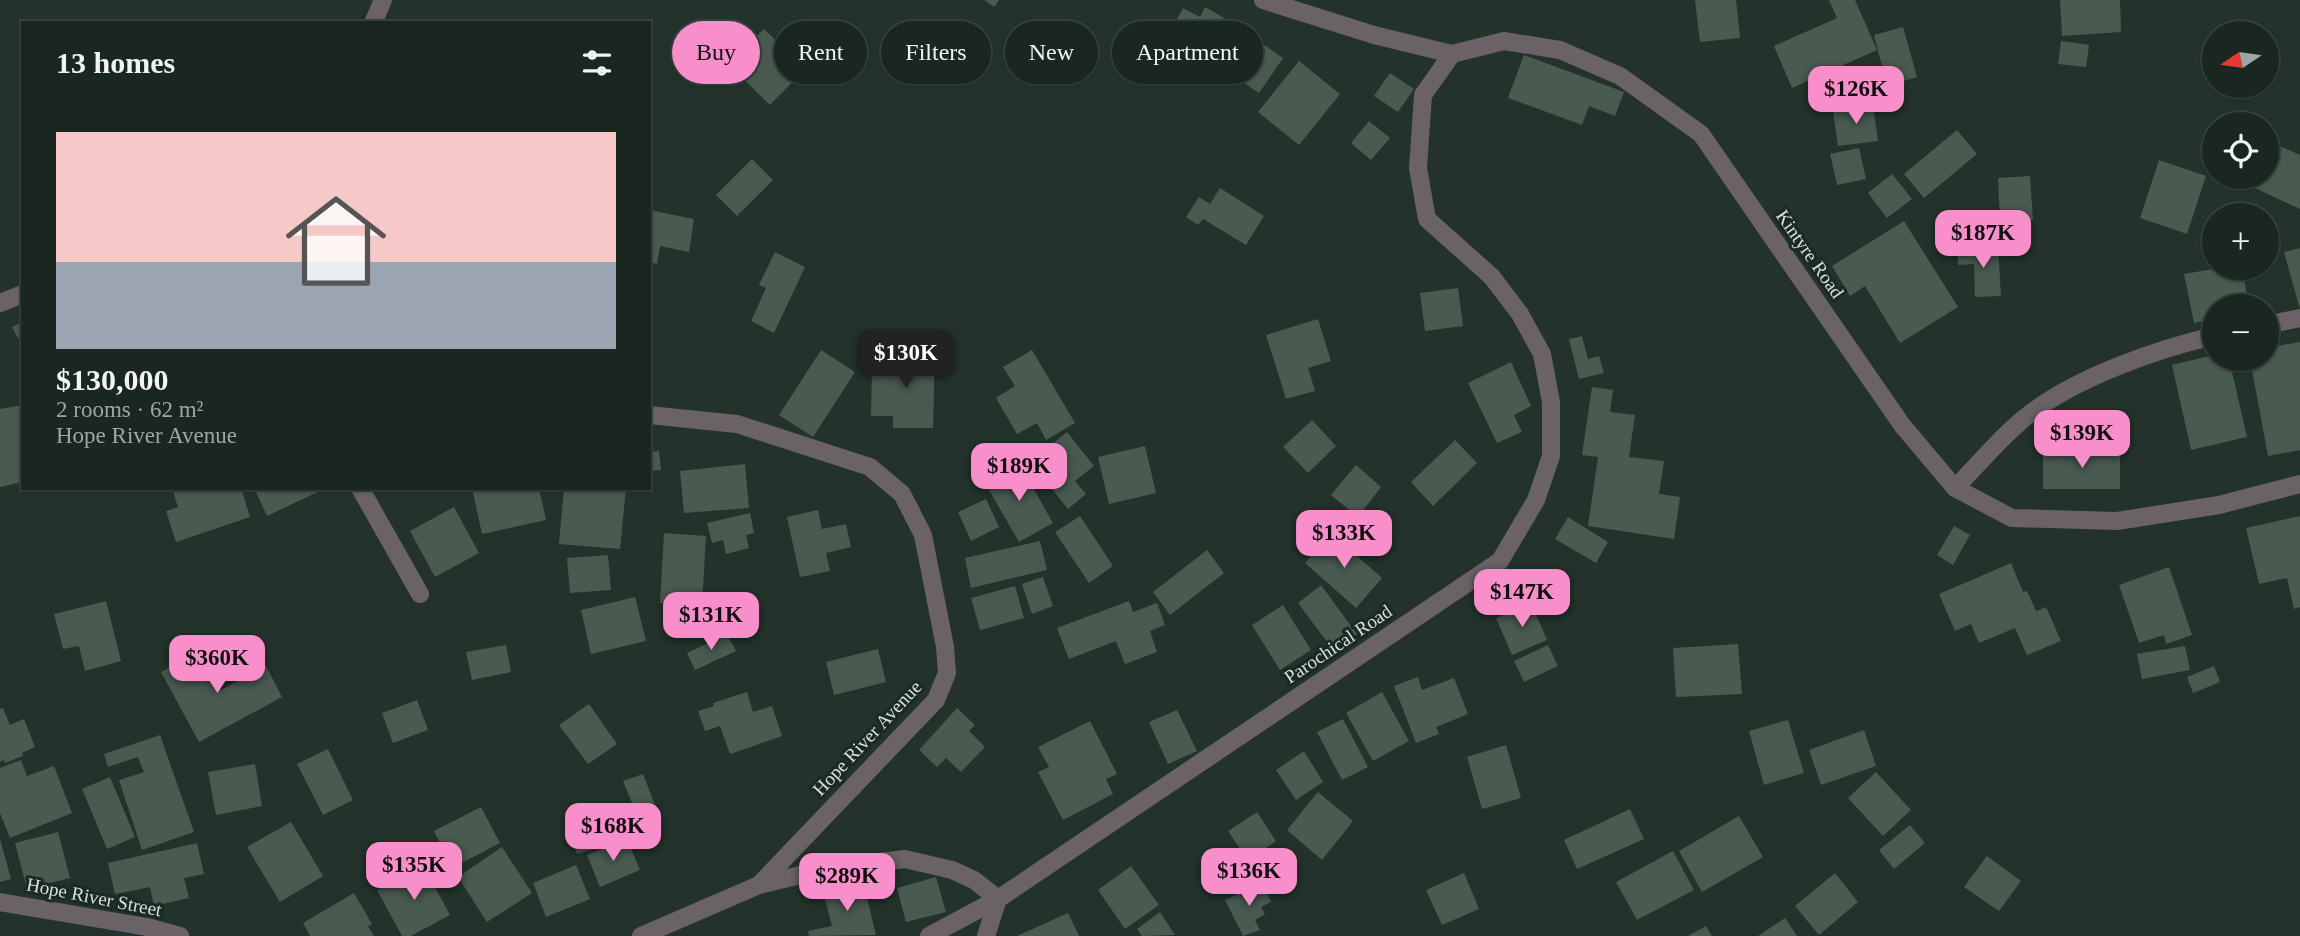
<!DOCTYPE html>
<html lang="en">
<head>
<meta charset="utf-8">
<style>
	body { margin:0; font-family:Georgia,serif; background:#27322d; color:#f1f3f6; height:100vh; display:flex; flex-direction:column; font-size:26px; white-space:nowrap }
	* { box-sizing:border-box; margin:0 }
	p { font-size:23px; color:#9fa5a5 }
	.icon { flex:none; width:38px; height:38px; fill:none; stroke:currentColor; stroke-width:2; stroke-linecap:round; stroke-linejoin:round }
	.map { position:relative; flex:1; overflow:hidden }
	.side { position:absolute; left:21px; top:21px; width:630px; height:469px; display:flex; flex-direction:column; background:#1a2620; border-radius:0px; box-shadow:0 2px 5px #0004,0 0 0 2px #38433e }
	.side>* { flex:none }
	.top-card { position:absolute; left:672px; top:21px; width:665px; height:63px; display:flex; gap:14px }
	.needle { width:46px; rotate:257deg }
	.buttons { position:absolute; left:2202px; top:21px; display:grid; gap:14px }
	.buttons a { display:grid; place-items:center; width:77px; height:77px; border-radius:50%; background:#1a2620; box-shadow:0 2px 5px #0004,0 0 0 2px #38433e; font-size:35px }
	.price { position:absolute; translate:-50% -60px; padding:0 16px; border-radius:14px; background:#f98fca; color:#111; font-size:23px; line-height:46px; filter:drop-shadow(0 2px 4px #0008) }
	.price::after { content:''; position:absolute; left:50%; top:42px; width:21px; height:16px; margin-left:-10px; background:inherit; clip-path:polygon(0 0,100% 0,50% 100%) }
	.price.on { background:#222; color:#fff }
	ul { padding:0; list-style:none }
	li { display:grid; align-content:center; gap:14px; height:371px; padding:0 35px }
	li span { display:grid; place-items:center; height:217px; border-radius:0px; color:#555 }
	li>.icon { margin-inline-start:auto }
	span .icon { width:126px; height:126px; fill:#fffc; stroke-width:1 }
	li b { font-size:30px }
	h2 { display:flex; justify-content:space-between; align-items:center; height:84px; padding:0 35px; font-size:30px }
	.pill { padding:0 24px; border-radius:32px; background:#1a2620; box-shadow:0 2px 5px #0004,0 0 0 2px #38433e; font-size:24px; line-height:63px }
	.pill.on { background:#f98fca; color:#111 }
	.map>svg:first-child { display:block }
	.building { fill:#495a51 }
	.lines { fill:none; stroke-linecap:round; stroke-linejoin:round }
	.street { stroke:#6a6266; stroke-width:18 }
	.labels { text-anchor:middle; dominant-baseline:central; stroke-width:6; stroke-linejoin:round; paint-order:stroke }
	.street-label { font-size:19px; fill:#d7e0db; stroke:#1a2921 }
</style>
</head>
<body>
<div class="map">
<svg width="2300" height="936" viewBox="0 0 2300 936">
	<rect width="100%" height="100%" fill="#23332b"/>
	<!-- building -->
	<path class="building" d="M984 0H999L994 7Z
		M1695 0H1736L1740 38 1700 42Z
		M1829 0H1855L1877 50 1792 88 1774 46 1837 18Z
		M2060 0H2120L2121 32 2062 36Z
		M1205 7 1233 23 1209 68 1163 44 1183 8 1200 17Z
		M1903 27 1917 77 1887 86 1874 35Z
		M764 29 805 69 770 105 729 65Z
		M1247 33 1283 58 1259 93 1223 68Z
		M2061 41 2089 45 2086 67 2058 64Z
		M1524 55 1624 92 1615 116 1589 106 1582 125 1508 98Z
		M1299 61 1340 94 1299 145 1258 112Z
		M1390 73 1414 89 1398 112 1374 96Z
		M1873 105 1878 141 1838 146 1833 111Z
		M1369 121 1390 138 1371 160 1351 143Z
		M1957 130 1977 154 1924 198 1904 174Z
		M2266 140 2300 155V209L2244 183 2247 177H2266Z
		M1859 148 1866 179 1837 185 1830 154Z
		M752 159 773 180 737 216 716 195Z
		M2159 160 2206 176 2187 234 2140 218Z
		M1892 174 1912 199 1887 218 1868 193Z
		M2030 176 2033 220 2000 222 1998 178Z
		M1220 188 1264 216 1246 245 1203 219 1198 225 1186 217 1199 197 1210 204Z
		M649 210 694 219 689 252 660 246 657 264 649 262Z
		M1904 221 1958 307 1900 343 1865 286 1850 296 1832 266Z
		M1998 247 2001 296 1975 297 1974 264 1958 265 1957 249Z
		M2300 248V306H2299L2284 252Z
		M775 252 805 267 774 333 751 321 766 288 759 285Z
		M2219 268H2242L2249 306H2214V319L2194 323 2184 274Z
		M1458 288 1463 326 1425 331 1420 293Z
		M1318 319 1331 361 1308 368 1315 391 1286 399 1266 335Z
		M23 322V347L12 327Z
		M1582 336 1588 359 1599 356 1604 373 1579 379 1569 339Z
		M2300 342V450L2268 456 2250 359H2266V348Z
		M821 350 855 372 813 437 779 415Z
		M1032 350 1075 423 1046 440 1037 423 1017 434 996 398 1015 386 1003 367Z
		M895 351H935L933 428H893V416H871L872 366H894Z
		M2214 355V359H2229L2247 437 2191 450 2172 365Z
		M1511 362 1531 406 1514 415 1522 432 1497 443 1468 383Z
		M1592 387 1613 390 1610 412 1635 415 1629 457 1664 461 1659 494 1680 497 1674 539 1588 526 1598 457 1582 455Z
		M23 405V482L0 487V409Z
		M1312 420 1336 446 1308 473 1283 447Z
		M1067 432 1094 466 1075 481 1086 494 1068 509 1032 465 1043 456 1041 453Z
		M1455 440 1477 463 1433 506 1411 482Z
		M1145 446 1156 493 1109 504 1098 457Z
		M659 451 661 470 649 471V452Z
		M2043 452H2120V489H2043Z
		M1019 463 1053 523 1019 542 985 483Z
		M745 464 749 508 684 513 680 471Z
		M1356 465 1381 487 1358 517 1331 495Z
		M172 488H241L250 517 176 542 166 511 178 507Z
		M254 488H321L322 490 267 516Z
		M472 488H539L546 520 482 534Z
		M564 488H626L620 549 559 544Z
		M986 499 999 527 971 541 958 512Z
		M454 507 479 553 435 577 410 531Z
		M818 510 822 529 846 524 851 547 826 553 830 571 800 577 787 517Z
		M750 513 754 533 746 535 749 548 726 554 723 540 712 543 707 523Z
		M1080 516 1113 566 1089 583 1055 532Z
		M2300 516V607L2294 609 2287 578 2259 584 2246 528Z
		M1568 517 1608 542 1596 563 1555 539Z
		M1954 526 1970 535 1953 565 1937 555Z
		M664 533 706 536 702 605 660 603Z
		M1331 533 1382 578 1356 608 1305 563Z
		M1040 541 1047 570 971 588 965 558Z
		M1207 550 1224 573 1170 615 1153 592Z
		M608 555 611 590 570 593 567 558Z
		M2011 563 2023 592 2027 591 2036 611 2046 607 2061 641 2027 655 2015 628 1979 643 1971 624 1955 631 1939 594Z
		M2169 567 2192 635 2166 644 2164 635 2139 643 2119 585Z
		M1043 577 1053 606 1032 614 1022 584Z
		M1321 585 1357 634 1334 651 1298 603Z
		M1015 586 1024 618 980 630 971 598Z
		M635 597 646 641 591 654 581 610Z
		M106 601 121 661 85 671 79 646 63 649 54 614Z
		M1129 601 1133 612 1157 603 1165 625 1150 631 1157 652 1125 664 1116 641 1069 659 1057 628Z
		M1531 603 1547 640 1512 655 1496 618Z
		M1283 605 1311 650 1280 670 1252 625Z
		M727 634 736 651 695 670 687 653Z
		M1738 644 1742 694 1676 697 1673 648Z
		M506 645 511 672 472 680 466 652Z
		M1548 645 1558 666 1524 682 1514 661Z
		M2185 646 2190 670 2142 679 2137 654Z
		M878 649 886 682 834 695 826 662Z
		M200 651 221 690 266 666 282 697 199 742 161 672Z
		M2214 666 2220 682 2193 693 2187 677Z
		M1418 677 1422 690 1454 678 1468 714 1436 727 1439 734 1416 743 1394 686Z
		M747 692 753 712 772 706 782 736 730 754 720 726 705 731 698 711 714 706 713 703Z
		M1382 692 1409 741 1373 761 1346 713Z
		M417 700 428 730 393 743 382 713Z
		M589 704 617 744 588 764 559 725Z
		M3 708 10 725 24 719 35 747 22 753 23 756 5 763 4 760 0 762V709Z
		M957 708 975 725 969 731 985 747 961 772 946 758 937 767 919 750Z
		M1177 710 1197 751 1168 764 1149 722Z
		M1343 719 1368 767 1342 780 1317 732Z
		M1788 720 1804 773 1764 785 1749 731Z
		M1090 721 1117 774 1106 779 1113 794 1063 820 1038 772 1049 767 1038 747Z
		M1864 730 1876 766 1821 785 1809 750Z
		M160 735 194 832 142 850 119 780 144 772 138 757 108 767 104 754Z
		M1506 745 1521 798 1482 809 1467 757Z
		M328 749 353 800 323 815 297 764Z
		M1304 751 1323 782 1296 800 1276 770Z
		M21 760 27 776 54 766 72 813 10 838 0 813V768Z
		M255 764 262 806 216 815 208 772Z
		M1876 772 1911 810 1883 836 1848 798Z
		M643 774 655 805 636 813 623 781Z
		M110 777 135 837 107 849 82 789Z
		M1318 792 1353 821 1322 860 1287 830Z
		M481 807 500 843 452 868 434 831Z
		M1630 809 1644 839 1577 869 1564 840Z
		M602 810 611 844 577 854 567 820Z
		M1257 812 1276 841 1248 861 1228 831Z
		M1739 816 1763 857 1702 892 1679 851Z
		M291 822 323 876 280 902 247 847Z
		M1910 825 1925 843 1894 869 1879 850Z
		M58 832 70 878 27 889 15 843Z
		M0 839 11 879 0 882Z
		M627 839 640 870 600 887 587 855Z
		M197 843 204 874 184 878 189 898 154 906 150 887 115 894 108 863Z
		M502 847 532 893 487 922 458 877Z
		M1673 851 1694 890 1637 920 1616 882Z
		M1987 856 2021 881 1999 911 1964 887Z
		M423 865 450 915 411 936H402L377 890Z
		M576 865 590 899 546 917 533 883Z
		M1131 866 1159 905 1125 929 1098 890Z
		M1464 873 1479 909 1442 925 1426 890Z
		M1835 873 1858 902 1819 935 1795 906Z
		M936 877 946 912 906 922 897 888Z
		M863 882 876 935 809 936 808 931 832 926 823 892Z
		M1262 883 1271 902 1261 907 1265 914 1255 920 1260 930 1243 936 1225 900Z
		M354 893 372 924 368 926 374 936H310L303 923Z
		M1160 912 1175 935 1142 936 1137 929Z
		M1068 913 1079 936H1017Z
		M1785 918 1797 936H1758Z
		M1706 926 1712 936H1688Z"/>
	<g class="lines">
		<!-- street -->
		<path class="street" d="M1263 0 1374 35 1452 54 1504 41 1560 50 1620 76 1701 134 1902 425 1955 488 2012 518 2117 521 2219 505 2300 484
			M373 23 383 0
			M0 303 23 294
			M2266 325 2300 318
			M649 415 737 424 870 467 902 494 923 535 945 647 947 673 936 700 759 885
			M360 488 420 594
			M1955 488C1978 465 2006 431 2031 413 2078 377 2157 349 2214 336
			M0 902 147 927 180 936
			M641 936 759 885 830 868 905 859 952 870 974 880 998 899 986 936
			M929 936 998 899 1500 561 1536 500 1551 456V402L1542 354 1520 314 1492 277 1427 219 1418 168 1423 95 1452 54"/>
	</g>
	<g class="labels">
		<!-- street labels -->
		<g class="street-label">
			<text transform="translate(1810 254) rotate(55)">Kintyre Road</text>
			<text transform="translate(1338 644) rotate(-34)">Parochical Road</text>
			<text transform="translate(867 738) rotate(-47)">Hope River Avenue</text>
			<text transform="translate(94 897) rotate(11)">Hope River Street</text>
		</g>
	</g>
</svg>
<div class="buttons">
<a><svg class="needle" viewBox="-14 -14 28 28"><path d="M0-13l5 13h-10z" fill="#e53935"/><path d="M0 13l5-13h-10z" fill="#9fa5a5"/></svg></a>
<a><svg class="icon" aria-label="locate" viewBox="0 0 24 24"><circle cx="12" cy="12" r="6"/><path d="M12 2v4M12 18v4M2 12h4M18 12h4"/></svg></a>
<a>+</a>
<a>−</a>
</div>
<b class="price" style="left:1856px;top:126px">$126K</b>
<b class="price" style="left:1983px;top:270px">$187K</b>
<b class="price on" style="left:906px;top:390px">$130K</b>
<b class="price" style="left:2082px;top:470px">$139K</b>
<b class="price" style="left:1019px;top:503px">$189K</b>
<b class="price" style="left:1344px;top:570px">$133K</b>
<b class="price" style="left:1522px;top:629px">$147K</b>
<b class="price" style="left:711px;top:652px">$131K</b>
<b class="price" style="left:217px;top:695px">$360K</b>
<b class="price" style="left:613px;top:863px">$168K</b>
<b class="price" style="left:414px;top:902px">$135K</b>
<b class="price" style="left:1249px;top:908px">$136K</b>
<b class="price" style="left:847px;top:913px">$289K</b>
<div class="top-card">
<a class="pill on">Buy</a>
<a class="pill">Rent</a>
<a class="pill">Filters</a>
<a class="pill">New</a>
<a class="pill">Apartment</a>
</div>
<section class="side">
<h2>13 homes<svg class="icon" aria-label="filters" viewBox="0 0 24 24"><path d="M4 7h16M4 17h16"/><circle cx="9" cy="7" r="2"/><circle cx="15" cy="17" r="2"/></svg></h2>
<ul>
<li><span style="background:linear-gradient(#f6c9c9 60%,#9aa5b1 0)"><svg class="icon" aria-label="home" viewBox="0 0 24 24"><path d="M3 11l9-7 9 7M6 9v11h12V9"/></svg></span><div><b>$130,000</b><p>2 rooms · 62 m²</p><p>Hope River Avenue</p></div></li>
</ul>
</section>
</div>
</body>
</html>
